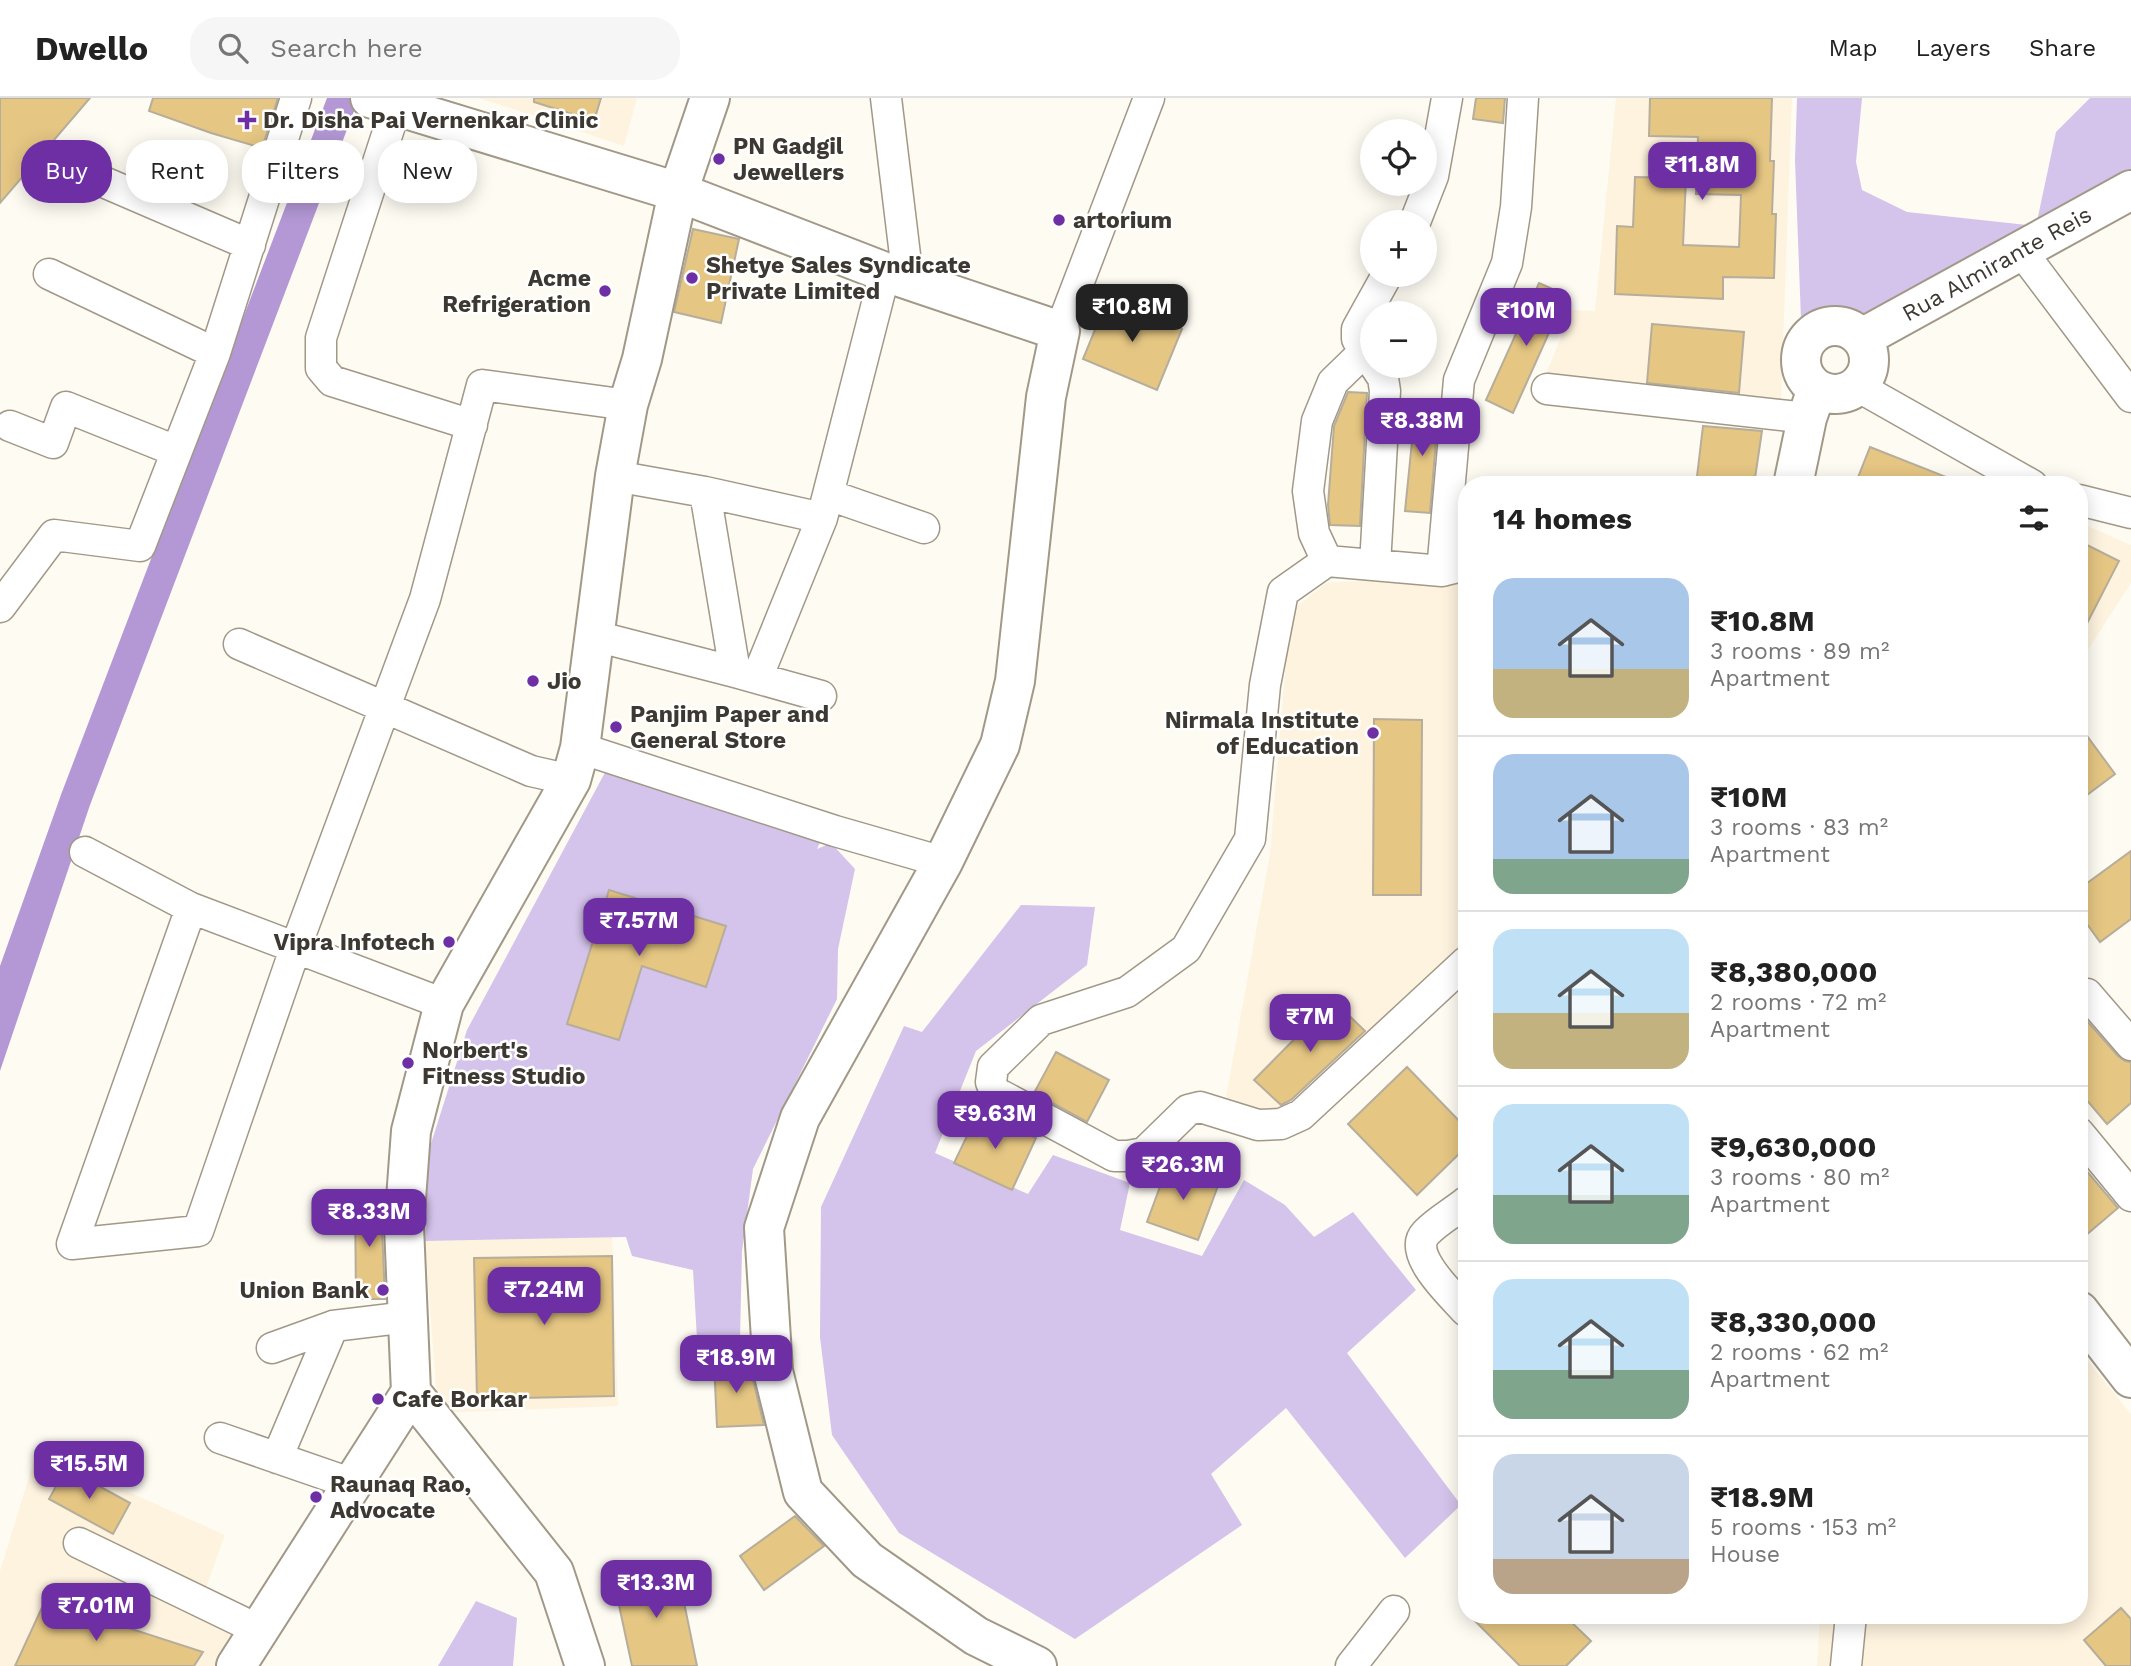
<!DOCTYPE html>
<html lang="en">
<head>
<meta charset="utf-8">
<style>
	body { margin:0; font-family:"Work Sans",sans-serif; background:#f6f6f6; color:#222; height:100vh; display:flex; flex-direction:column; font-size:26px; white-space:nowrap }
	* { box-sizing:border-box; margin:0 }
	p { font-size:23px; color:#767676 }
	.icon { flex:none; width:38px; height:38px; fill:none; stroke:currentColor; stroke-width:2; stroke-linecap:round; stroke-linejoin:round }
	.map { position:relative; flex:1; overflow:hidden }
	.drawer { position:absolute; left:1458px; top:378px; width:630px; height:1148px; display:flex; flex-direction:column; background:#fff; border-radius:28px; box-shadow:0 4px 18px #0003 }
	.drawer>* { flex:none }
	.guide { position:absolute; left:21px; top:42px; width:665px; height:63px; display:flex; gap:14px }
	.controls { position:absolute; left:1360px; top:21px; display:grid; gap:14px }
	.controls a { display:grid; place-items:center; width:77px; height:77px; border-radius:50%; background:#fff; box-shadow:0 4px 18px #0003; font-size:35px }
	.price { position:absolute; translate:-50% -60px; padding:0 16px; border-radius:14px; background:#6e2fa4; color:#fff; font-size:23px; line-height:46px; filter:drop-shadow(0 2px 4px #0008) }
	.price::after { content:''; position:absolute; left:50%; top:42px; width:21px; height:16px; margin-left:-10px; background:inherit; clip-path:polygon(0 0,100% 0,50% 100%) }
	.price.active { background:#222; color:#fff }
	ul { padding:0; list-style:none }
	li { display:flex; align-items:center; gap:21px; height:175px; padding:0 35px }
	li+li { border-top:2px solid #e0e0e0 }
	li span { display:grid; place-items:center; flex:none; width:196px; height:140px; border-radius:21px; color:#555 }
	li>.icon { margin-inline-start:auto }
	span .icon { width:84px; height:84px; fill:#fffc; stroke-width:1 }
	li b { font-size:30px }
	h2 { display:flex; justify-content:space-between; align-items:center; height:84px; padding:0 35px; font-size:30px }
	.tag { padding:0 24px; border-radius:28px; background:#fff; box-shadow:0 4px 18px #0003; font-size:24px; line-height:63px }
	.tag.active { background:#6e2fa4; color:#fff }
	header { display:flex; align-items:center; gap:42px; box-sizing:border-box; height:98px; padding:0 35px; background:#fff; border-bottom:2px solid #e0e0e0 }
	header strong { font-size:33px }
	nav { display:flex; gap:38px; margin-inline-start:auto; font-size:24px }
	.search { width:490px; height:63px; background:#f6f6f6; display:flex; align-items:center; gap:18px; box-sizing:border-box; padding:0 24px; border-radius:28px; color:#767676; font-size:26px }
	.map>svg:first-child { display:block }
	.built { fill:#fef3df }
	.green { fill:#d4c3ea }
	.water { fill:#b398d5 }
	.building { fill:#e5c683; stroke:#b6ad9b; stroke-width:2 }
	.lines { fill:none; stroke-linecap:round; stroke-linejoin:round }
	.minor-casing { stroke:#a19887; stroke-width:33 }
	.major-casing { stroke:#a19887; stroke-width:42 }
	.minor { stroke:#fff; stroke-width:30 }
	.major { stroke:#fff; stroke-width:38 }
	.poi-dot { fill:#6e2fa4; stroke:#fff; stroke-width:2.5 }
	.labels { text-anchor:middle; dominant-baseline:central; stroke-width:5; stroke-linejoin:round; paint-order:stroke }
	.poi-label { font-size:23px; font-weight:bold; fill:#3d3932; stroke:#fff; text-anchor:start }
	.street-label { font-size:23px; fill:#3d3932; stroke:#fff }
</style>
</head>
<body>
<header>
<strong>Dwello</strong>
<div class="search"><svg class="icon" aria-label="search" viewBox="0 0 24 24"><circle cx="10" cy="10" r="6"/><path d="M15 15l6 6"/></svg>Search here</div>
<nav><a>Map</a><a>Layers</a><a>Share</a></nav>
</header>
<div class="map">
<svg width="2131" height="1568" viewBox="0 0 2131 1568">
	<rect width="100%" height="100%" fill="#fefbf3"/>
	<!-- built -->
	<path class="built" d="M479 0H637L624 48Z
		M1616 0H1792L1780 328 1536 301 1572 212 1595 213Z
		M2079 424 2131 447V485L2079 566Z
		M1466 476V861L1270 1017 1226 999 1270 756 1290 514 1326 485Z
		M612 1139 618 1308 438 1315 425 1143Z
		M2079 1252 2131 1316V1568H1817L1820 1517H2079Z
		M37 1353 225 1437 204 1495 247 1519 217 1568H0V1473Z"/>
	<!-- green -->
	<path class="green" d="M1797 0H1862L1856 64 1862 92 1907 114 2036 128 2056 34 2090 0H2131V73L2103 93 1858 218 1801 221 1795 62Z
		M609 667 822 740 817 751 831 745 855 771 838 851 837 901 753 1071 742 1153 740 1241H697L693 1172 632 1158 626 1139 425 1143 429 1052 467 932Z
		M1021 807 1095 809 1087 867 976 953 935 1055 1028 1096 1053 1057 1130 1085 1120 1132 1202 1158 1244 1082 1285 1107 1314 1139 1353 1114 1416 1192 1347 1255 1461 1407 1405 1460 1286 1310 1211 1376 1242 1427 1075 1541 899 1435 832 1337 820 1239 821 1109 904 928 922 934Z
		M476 1503 517 1520 513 1568H438Z"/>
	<!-- water -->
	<path class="water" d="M327 0H359L90 707 0 973V868L62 694Z"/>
	<!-- building -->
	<path class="building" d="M0 0H90L0 105Z
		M153 0H278L262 50 211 35 149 13Z
		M534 0H601L594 23 534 4Z
		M1476 0H1505L1503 25 1473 21Z
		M1650 0H1772L1770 63H1774L1772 116H1776L1774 180 1723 179V201L1615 196 1617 128 1633 129 1635 79 1686 80 1683 147 1739 149 1741 97 1696 96 1698 39 1649 38Z
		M693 131 739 141 721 225 674 214Z
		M1539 185 1566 197 1513 315 1486 302Z
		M1108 200 1182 231 1157 292 1083 261Z
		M1652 226 1744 234 1739 295 1647 285Z
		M1348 294 1367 295 1360 428 1330 427 1328 407 1334 328Z
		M1416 304 1439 306 1430 415 1405 413Z
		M1703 328 1762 333 1754 387H1696Z
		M1870 349 1964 386 1963 387H1855Z
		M2079 443 2119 463 2079 541Z
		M1374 621 1422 622 1421 797H1373Z
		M2079 627 2115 676 2079 703Z
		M2131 753V821L2100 844 2079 815V791Z
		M609 792 726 828 706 889 642 868 619 942 567 926Z
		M1333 902 1365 933 1291 1002 1281 1007 1254 982Z
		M2079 914 2118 958 2125 963 2131 964V1005L2107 1026 2079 993Z
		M1056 954 1109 982 1087 1024 1034 995Z
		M1407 969 1466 1030V1049L1417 1097 1348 1026Z
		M979 1013 1036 1040 1012 1092 954 1065Z
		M2079 1064 2118 1110 2079 1143Z
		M1168 1067 1219 1085 1198 1142 1147 1124Z
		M384 1100 382 1129 385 1201H356L355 1101Z
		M612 1158 614 1298 477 1301 474 1160Z
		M750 1262 752 1278 764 1327 717 1329 714 1264Z
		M66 1370 130 1405 113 1436 49 1401Z
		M795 1418 824 1448 764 1492 740 1458Z
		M677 1470 697 1568H632L614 1484Z
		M45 1503 203 1554 194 1568H15Z
		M2121 1510 2131 1521V1568H2106L2084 1542Z
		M1469 1517H1564L1591 1543 1566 1568H1520Z"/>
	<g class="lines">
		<!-- minor casing -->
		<g class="minor-casing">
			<path id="minor" d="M886 0 908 182
				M396 9 321 240V270L332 283 472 327
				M99 82 250 147
				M1415 124 1433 78 1447 0
				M2022 154 2131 299
				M49 176 215 255
				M1060 233 1149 0
				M1372 263 1357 241V231L1387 177
				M1375 268 1383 280 1385 293 1375 467
				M1857 288 2032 387
				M1547 291 1807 320
				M10 328 53 345 66 309 176 353
				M615 378 705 394 822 420 885 174
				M705 394 735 574
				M829 397 924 430
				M2079 402 2131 415
				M1327 463 1314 435 1308 393 1317 323 1333 284 1365 253
				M1466 467 1442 473 1327 463 1283 494 1265 587 1250 741 1186 851 1127 894 1041 922 993 969 991 984 995 994 1114 1058H1128L1144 1055 1188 1012 1200 1009 1258 1027 1281 1026 1301 1017 1466 864
				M1442 473 1459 282 1507 165 1516 109 1523 0
				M0 509 54 437 140 448 215 255 296 0
				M595 538 735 574 821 598
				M239 546 531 673 571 682
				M757 580 822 420
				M580 650 835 733 943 764
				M85 754 191 810 444 906
				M191 810 72 1146 198 1133 295 851 425 501 482 287 628 307
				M2087 896 2131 947
				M2079 1035 2131 1098
				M1466 1104C1454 1114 1437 1123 1426 1135 1406 1156 1453 1198 1466 1213
				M272 1250 333 1228 408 1219
				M220 1340 353 1386
				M277 1360 333 1228
				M79 1445 259 1532
				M1351 1568 1394 1513
				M1846 1568 1851 1517"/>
		</g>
		<!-- major casing -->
		<g class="major-casing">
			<path id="major" d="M370 0 678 94 885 174 1060 233 1046 299 1015 583 1000 647 943 764 800 1020 764 1130 773 1273 803 1394 867 1462 976 1538 1037 1568
				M1801 262a34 34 0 1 1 68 0a34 34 0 1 1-68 0Z
				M1862 240 2131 92
				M1793 387 1807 320 1817 291
				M2079 1213 2131 1280
				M411 1294 554 1474 585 1568
				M236 1568 411 1294 404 1128 411 1033 444 906 571 682 580 650 615 378 628 307 642 261 678 94 710 0"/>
		</g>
		<!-- minor -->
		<use href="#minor" class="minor"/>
		<!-- major -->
		<use href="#major" class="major"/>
	</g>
	<!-- markers -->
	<g class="poi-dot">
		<path d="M243.5 11.5h7v7h7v7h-7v7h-7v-7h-7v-7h7z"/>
		<circle cx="719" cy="61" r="7"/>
		<circle cx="1059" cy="122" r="7"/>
		<circle cx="692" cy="180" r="7"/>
		<circle cx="605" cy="193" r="7"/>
		<circle cx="533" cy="583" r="7"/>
		<circle cx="616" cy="629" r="7"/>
		<circle cx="1373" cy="635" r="7"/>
		<circle cx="449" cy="844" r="7"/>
		<circle cx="408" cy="965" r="7"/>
		<circle cx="383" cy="1192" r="7"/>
		<circle cx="378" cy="1301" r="7"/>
		<circle cx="316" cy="1399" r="7"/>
	</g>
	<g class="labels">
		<!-- poi labels -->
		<g class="poi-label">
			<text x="263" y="22">Dr. Disha Pai Vernenkar Clinic</text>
			<text x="733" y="48">PN Gadgil<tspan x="733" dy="26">Jewellers</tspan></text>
			<text x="1073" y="122">artorium</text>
			<text x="706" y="167">Shetye Sales Syndicate<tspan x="706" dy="26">Private Limited</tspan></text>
			<text x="591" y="180" text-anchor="end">Acme<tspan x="591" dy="26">Refrigeration</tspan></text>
			<text x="547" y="583">Jio</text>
			<text x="630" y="616">Panjim Paper and<tspan x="630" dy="26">General Store</tspan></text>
			<text x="1359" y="622" text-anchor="end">Nirmala Institute<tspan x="1359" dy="26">of Education</tspan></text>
			<text x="435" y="844" text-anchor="end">Vipra Infotech</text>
			<text x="422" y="952">Norbert's<tspan x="422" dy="26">Fitness Studio</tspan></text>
			<text x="369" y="1192" text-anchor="end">Union Bank</text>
			<text x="392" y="1301">Cafe Borkar</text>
			<text x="330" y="1386">Raunaq Rao,<tspan x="330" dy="26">Advocate</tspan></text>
		</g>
		<!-- street labels -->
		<g class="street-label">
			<text transform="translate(1997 166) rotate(-29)">Rua Almirante Reis</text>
		</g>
	</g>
</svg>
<div class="controls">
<a><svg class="icon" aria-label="locate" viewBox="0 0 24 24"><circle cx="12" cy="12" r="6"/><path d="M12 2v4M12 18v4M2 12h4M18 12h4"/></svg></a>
<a>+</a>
<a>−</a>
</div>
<b class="price" style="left:1702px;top:104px">₹11.8M</b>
<b class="price active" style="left:1132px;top:246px">₹10.8M</b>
<b class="price" style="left:1526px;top:250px">₹10M</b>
<b class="price" style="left:1422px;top:360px">₹8.38M</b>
<b class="price" style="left:639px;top:860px">₹7.57M</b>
<b class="price" style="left:1310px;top:956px">₹7M</b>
<b class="price" style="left:995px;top:1053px">₹9.63M</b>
<b class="price" style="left:1183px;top:1104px">₹26.3M</b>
<b class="price" style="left:369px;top:1151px">₹8.33M</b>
<b class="price" style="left:544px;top:1229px">₹7.24M</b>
<b class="price" style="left:736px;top:1297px">₹18.9M</b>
<b class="price" style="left:89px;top:1403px">₹15.5M</b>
<b class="price" style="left:656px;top:1522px">₹13.3M</b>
<b class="price" style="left:96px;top:1545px">₹7.01M</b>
<div class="guide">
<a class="tag active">Buy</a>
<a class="tag">Rent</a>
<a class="tag">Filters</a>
<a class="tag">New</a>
</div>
<section class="drawer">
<h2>14 homes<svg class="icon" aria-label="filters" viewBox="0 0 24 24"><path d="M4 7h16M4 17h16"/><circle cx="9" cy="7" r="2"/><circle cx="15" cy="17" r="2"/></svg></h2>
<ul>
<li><span style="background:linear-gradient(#a9c7e8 65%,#c2b280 0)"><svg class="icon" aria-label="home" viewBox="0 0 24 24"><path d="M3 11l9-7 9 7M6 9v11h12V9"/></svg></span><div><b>₹10.8M</b><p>3 rooms · 89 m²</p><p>Apartment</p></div></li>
<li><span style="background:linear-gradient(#a9c7e8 75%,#7fa58c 0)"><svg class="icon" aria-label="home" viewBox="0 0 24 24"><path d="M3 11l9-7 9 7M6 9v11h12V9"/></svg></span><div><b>₹10M</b><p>3 rooms · 83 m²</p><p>Apartment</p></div></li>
<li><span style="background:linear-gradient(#bfe0f5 60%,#c2b280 0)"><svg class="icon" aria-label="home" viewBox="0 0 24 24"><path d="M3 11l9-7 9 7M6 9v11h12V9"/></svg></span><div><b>₹8,380,000</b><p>2 rooms · 72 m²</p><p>Apartment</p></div></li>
<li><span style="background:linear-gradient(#bfe0f5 65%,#7fa58c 0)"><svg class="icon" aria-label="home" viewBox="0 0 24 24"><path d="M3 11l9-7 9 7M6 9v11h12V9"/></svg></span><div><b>₹9,630,000</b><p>3 rooms · 80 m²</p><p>Apartment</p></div></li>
<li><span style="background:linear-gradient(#bfe0f5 65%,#7fa58c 0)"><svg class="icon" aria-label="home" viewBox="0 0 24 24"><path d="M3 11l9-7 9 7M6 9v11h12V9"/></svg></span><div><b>₹8,330,000</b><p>2 rooms · 62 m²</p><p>Apartment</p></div></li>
<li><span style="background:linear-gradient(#c9d6e8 75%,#b9a48a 0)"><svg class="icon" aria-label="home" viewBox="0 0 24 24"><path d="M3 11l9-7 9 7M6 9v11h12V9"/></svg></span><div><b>₹18.9M</b><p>5 rooms · 153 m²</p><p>House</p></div></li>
</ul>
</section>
</div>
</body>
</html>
